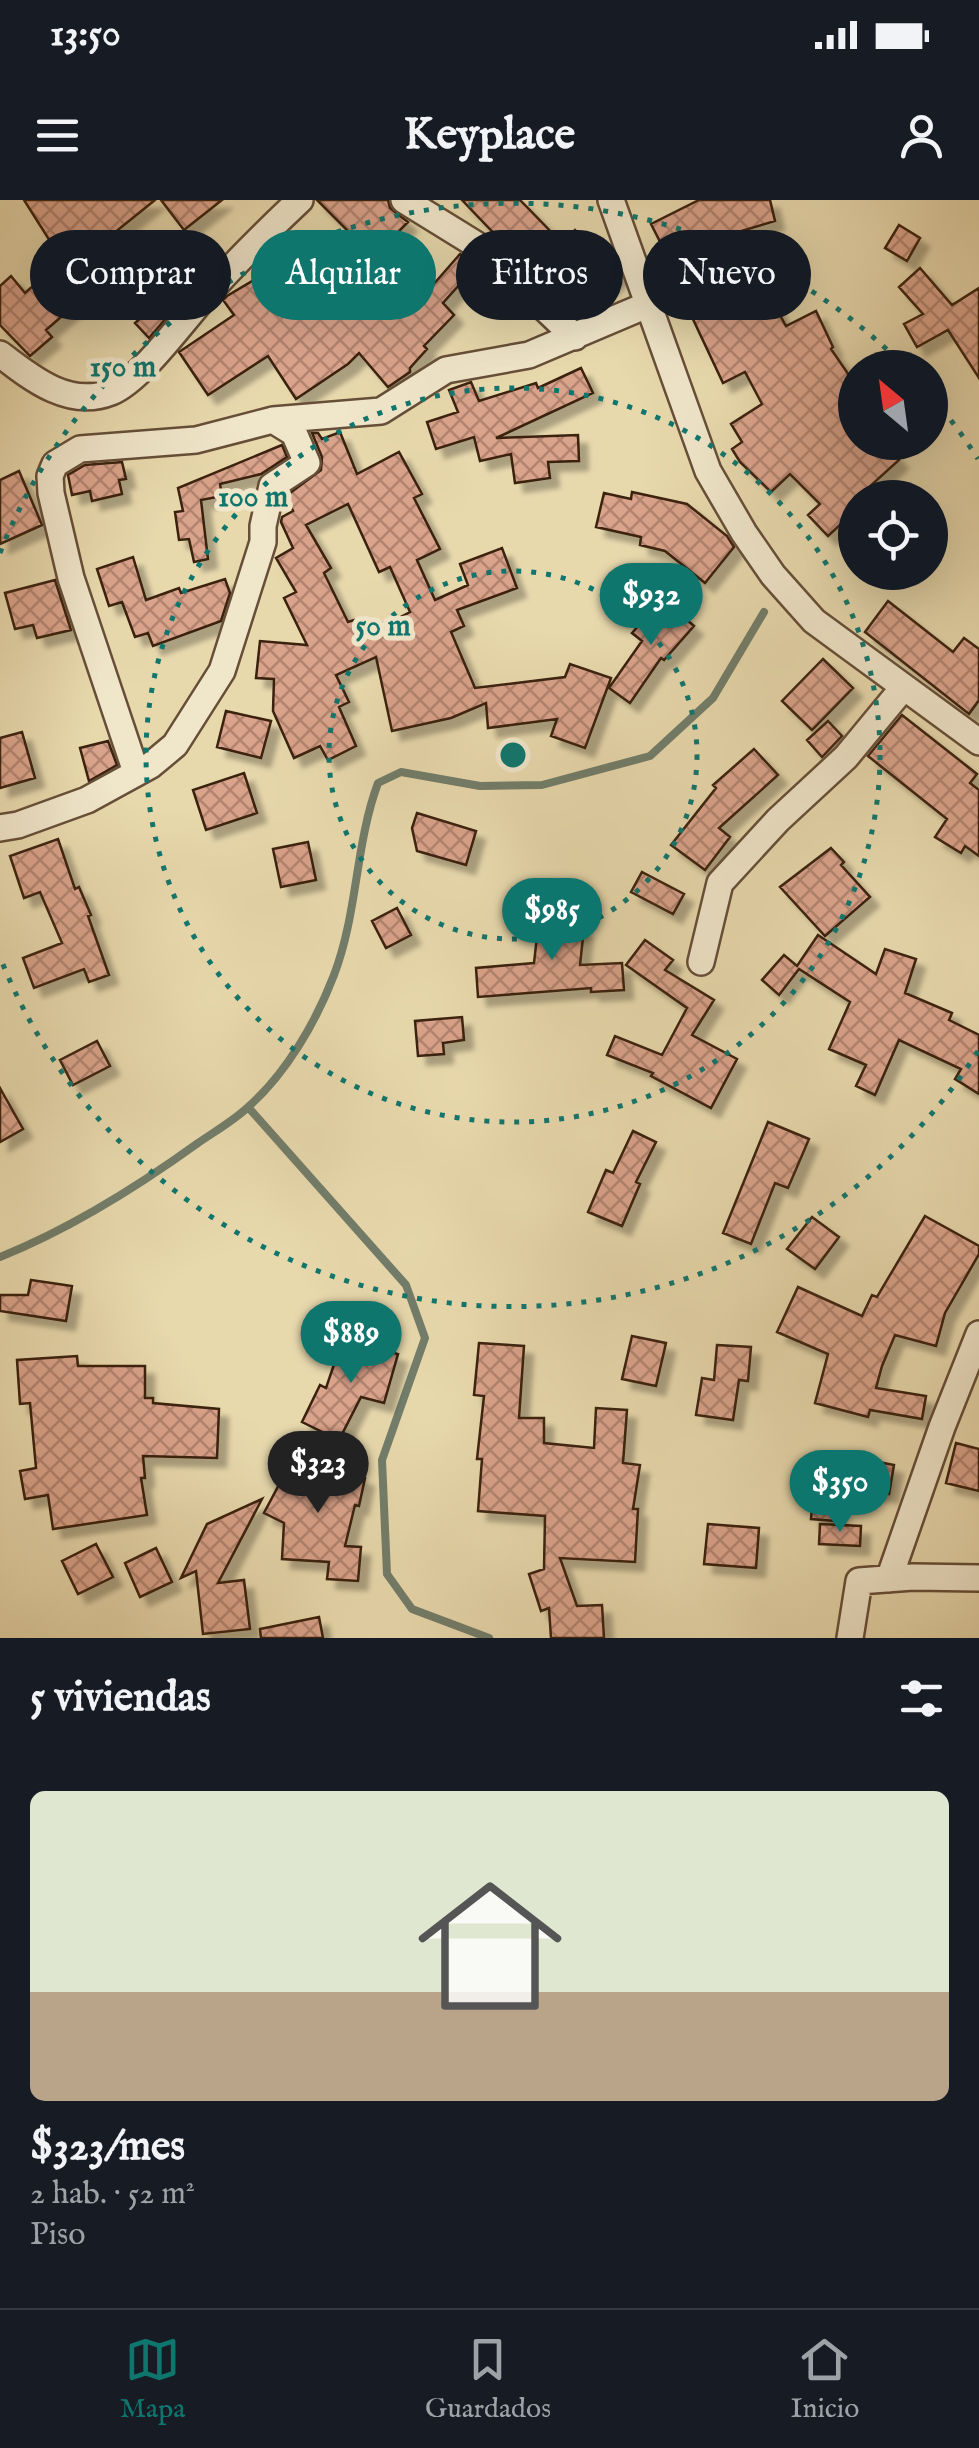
<!DOCTYPE html>
<html lang="es">
<head>
<meta charset="utf-8">
<style>
	body { margin:0; font-family:"IM FELL English",serif; background:#242831; color:#f1f3f6; height:100vh; display:flex; flex-direction:column; font-size:38px; white-space:nowrap }
	* { box-sizing:border-box; margin:0 }
	p { font-size:32px; color:#9ea1a6 }
	.icon { flex:none; width:55px; height:55px; fill:none; stroke:currentColor; stroke-width:2; stroke-linecap:round; stroke-linejoin:round }
	.map { position:relative; height:1438px; overflow:hidden }
	.details { display:flex; flex-direction:column; background:#171b24; flex:1 }
	.details>* { flex:none }
	.guide { position:absolute; left:30px; top:30px; width:920px; height:90px; display:flex; gap:20px }
	.needle { width:65px; rotate:331deg }
	.buttons { position:absolute; left:838px; top:150px; display:grid; gap:20px }
	.buttons a { display:grid; place-items:center; width:110px; height:110px; border-radius:50%; background:#171b24; box-shadow:0 10px 40px #0002; font-size:50px }
	.price { position:absolute; translate:-50% -85px; padding:0 22px; border-radius:35px; background:#0f766e; color:#fff; font-size:32px; line-height:65px; filter:drop-shadow(0 2px 5px #0008) }
	.price::after { content:''; position:absolute; left:50%; top:60px; width:30px; height:22px; margin-left:-15px; background:inherit; clip-path:polygon(0 0,100% 0,50% 100%) }
	.price.on { background:#222; color:#fff }
	ul { padding:0; list-style:none }
	li { display:grid; align-content:center; gap:20px; height:530px; padding:0 30px }
	li+li { border-top:2px solid #363941 }
	li span { display:grid; place-items:center; height:310px; border-radius:15px; color:#555 }
	li>.icon { margin-inline-start:auto }
	span .icon { width:180px; height:180px; fill:#fffc; stroke-width:1 }
	li b { font-size:42px }
	h2 { display:flex; justify-content:space-between; align-items:center; height:120px; padding:0 30px; font-size:42px }
	.chip { padding:0 35px; border-radius:45px; background:#171b24; box-shadow:0 10px 40px #0002; font-size:35px; line-height:90px }
	.chip.on { background:#0f766e; color:#fff }
	.status { display:flex; justify-content:space-between; align-items:center; height:70px; padding:0 50px; background:#171b24; direction:ltr }
	.status svg { height:28px; fill:currentColor }
	header { display:flex; justify-content:space-between; align-items:center; height:130px; padding:0 30px; background:#171b24; font-size:45px; font-weight:700 }
	.menu { display:flex; justify-content:space-around; align-items:center; height:140px; border-top:2px solid #363941; background:#171b24; font-size:28px; color:#9ea1a6 }
	.menu a { display:grid; justify-items:center; gap:5px }
	.menu .on { color:#0f766e }
	.map>svg:first-child { display:block }
	.lines { fill:none; stroke-linecap:round; stroke-linejoin:round }
	.stream { stroke:#727d6a; stroke-width:8 }
	.building { fill:url(#building-cross-hatch); stroke:#3a2011; stroke-width:2.5; fill-rule:evenodd; filter:url(#shadow) }
	.street-casing { stroke:#664e38; stroke-width:30 }
	.street { stroke:#f0e6ca; stroke-width:25 }
	.ring { fill:none; stroke:#0f766e; stroke-width:5; stroke-dasharray:5 10 }
	.centre { fill:#0f766e; stroke:#f0e6ca; stroke-width:5 }
	.ring-label { font-size:30px; text-anchor:middle; font-weight:bold; fill:#0f766e; stroke:#f0e6ca; stroke-width:10; stroke-linejoin:round; paint-order:stroke }
</style>
</head>
<body>
<div class="status"><b>13:50</b><svg viewBox="0 0 49 12"><path d="M0 12V9h3v3zM5 12V6h3v6zM10 12V3h3v9zM15 12V0h3v12zM26 1h20v11H26zM47 4h2v5h-2z"/></svg></div>
<header><svg class="icon" aria-label="menu" viewBox="0 0 24 24"><path d="M4 6h16M4 12h16M4 18h16"/></svg>Keyplace<svg class="icon" aria-label="person" viewBox="0 0 24 24"><circle cx="12" cy="8" r="4"/><path d="M4 21q1-7 8-7t8 7"/></svg></header>
<div class="map">
<svg width="979" height="1438" viewBox="0 0 979 1438">
	<defs>
		<pattern id="building-cross-hatch" width="8" height="8" patternUnits="userSpaceOnUse" patternTransform="scale(2.5)"><rect width="8" height="8" fill="#daa38b"/><path d="M0 0l8 8M0 8l8-8" fill="none" stroke="#b28470"/></pattern>
		<filter id="shadow"><feDropShadow dx="9" dy="9" stdDeviation="2.5" flood-color="#0004"/></filter>
	</defs>
	<rect width="100%" height="100%" fill="#e8d9ad"/>
	<filter id="stains"><feTurbulence type="fractalNoise" baseFrequency=".002" numOctaves="4"/><feColorMatrix values="0 0 0 0 .2 0 0 0 0 .09 0 0 0 0 .02 0 0 0 .5 -.17"/></filter>
	<radialGradient id="worn" r=".72"><stop offset=".6" stop-color="#630" stop-opacity="0"/><stop offset="1" stop-color="#630" stop-opacity=".3"/></radialGradient>
	<g class="lines">
		<!-- stream -->
		<path class="stream" d="M248 907 406 1085 425 1138 382 1260 387 1374 412 1409 489 1438
			M0 1057C70 1029 137 987 198 943 214 932 233 921 247 908 286 874 316 822 334 775 358 712 355 645 378 583L401 572 480 586 542 585 650 556 713 498 764 412"/>
	</g>
	<!-- building -->
	<path class="building" d="M24 0H155L93 50 117 78 103 91 98 85 46 130 52 137 30 156 0 125V86L11 76 25 93 62 60Z
		M161 0H222L184 30Z
		M317 0H388L390 8 408 22 395 35 405 45 391 58 425 94 460 54 470 60 476 66 443 103 454 115 424 146 427 149 410 168V172L388 187 359 153 348 164 296 199 268 156 208 195 179 152 234 115 223 100 227 96 259 77 270 95 290 74 307 91 334 67 328 61 354 37Z
		M462 0H520L562 43 575 30 619 74 588 105 520 37 508 48Z
		M699 0H770L775 21 738 32 759 77 786 126 816 111 833 147 831 149 855 184V242H883L899 260 868 288 877 298H855V311L828 336 808 315 820 304 790 274 771 292 740 262 732 249 742 242 731 224 762 204 745 172 723 183 676 83 680 81 651 24Z
		M899 25 920 38 907 61 885 48Z
		M187 39 212 65 149 138 135 123 164 96 152 84 164 73 158 67Z
		M920 68 952 105 979 88V178L948 130 917 147 904 124 923 114 899 87Z
		M581 168 593 193 496 238 578 235 579 261 548 262 550 278 515 283 511 254 480 261 474 237 436 249 427 222 458 212 449 190 471 182 479 201 536 183 538 188Z
		M340 232 357 274 399 252 422 294 414 298 440 349 417 360 435 400 468 385 460 364 502 348 517 388 457 410 464 426 451 432 475 488 565 477 570 464 611 478 585 548 551 536 557 519 488 528 486 503 451 518 392 531 376 457 336 475 349 502 339 507 356 546 328 560 320 546 294 558 273 511 274 479 256 478 260 441 307 445 284 398 296 392 276 358 293 348 281 322 282 317 293 311 286 296 321 270 322 257 312 233H318L322 239ZM348 304 379 372 390 367 410 412 361 438 354 420 348 422 324 373 331 368 306 325Z
		M282 245 287 257 261 274 220 284 222 296 201 300 208 359 194 362 189 339 179 340 175 312 183 311 178 288Z
		M122 262 126 279 119 280 122 294 92 301 90 291 72 295 68 275 85 265Z
		M19 271 42 325 0 344V280Z
		M632 292 687 304 727 336 734 347 705 383 665 351 640 345 641 337 596 327 604 293 631 299Z
		M133 357 146 400 179 388 181 393 225 379 230 393 221 421 153 446 148 433 135 437 122 402 109 406 97 369Z
		M55 380 71 430 37 438 33 425 15 429 5 393Z
		M662 399 694 426 664 460 661 458 630 503 609 488 642 441 632 433Z
		M888 401 953 452 964 438 979 449V500L969 514 865 432Z
		M823 459 853 488 812 530 782 501Z
		M226 511 271 521 261 558 217 547Z
		M902 515 977 574 970 583 979 590V656L965 646 961 653 935 637 947 619 868 556Z
		M828 521 842 536 822 557 807 540Z
		M22 532 35 578 0 588V538Z
		M108 541 117 565 89 581 80 548Z
		M754 549 778 575 719 628 730 637 705 670 671 645 716 588 713 585Z
		M244 573 257 613 206 630 193 590Z
		M417 613 476 631 466 665 417 651 412 628Z
		M58 639 75 689 79 687 91 715 88 716 109 775 89 782 84 769 34 788 23 758 62 743 40 692 24 698 10 656Z
		M308 642 316 680 281 687 273 649Z
		M831 648 844 662 841 665 870 697 825 736 780 687Z
		M642 672 684 694 673 714 631 692Z
		M541 701 569 704 567 726 584 728 580 765 622 763 624 790 591 792V788L478 797 476 768 534 763Z
		M397 708 411 735 386 748 372 721Z
		M818 735 876 774 885 749 916 759 905 793 952 813 949 820 979 835V894L955 879 961 869 899 840 875 895 856 886 866 865 829 849 850 802 799 769 779 795 762 780 784 755 797 766Z
		M645 740 673 760 665 770 714 800 692 835 737 859 711 908 651 876 653 873 607 855 615 836 662 855 687 808 626 765Z
		M462 817 464 840 443 843 444 854 418 856 415 821Z
		M97 841 110 866 73 885 60 860Z
		M0 888 23 929 0 942Z
		M768 922 809 939 788 988 775 983 751 1044 723 1033Z
		M633 931 656 942 636 982 640 984 622 1026 588 1012 606 970 613 973Z
		M925 1016 979 1046V1054L945 1113 936 1146 895 1135 882 1166 876 1188 926 1196 922 1219 870 1210 868 1217 815 1203 828 1154 777 1132 798 1087 862 1116 872 1095 877 1097Z
		M812 1017 839 1037 815 1069 787 1049Z
		M31 1080 72 1086 66 1121 0 1111V1095H28Z
		M632 1136 666 1143 656 1186 622 1179Z
		M343 1138 398 1154 384 1203 361 1197 339 1240 302 1222 320 1185 326 1188Z
		M479 1143 524 1146 519 1218H544V1243L594 1248 596 1208 627 1210 623 1263 640 1265 633 1309H638L635 1362 560 1358 577 1406 602 1405 604 1438H551L549 1408 541 1411 529 1374 544 1369 545 1316 478 1311 482 1259H477L484 1196 474 1195Z
		M717 1145 751 1147 748 1181 739 1180 733 1220 696 1215 702 1178 714 1180Z
		M77 1156 78 1166H145V1198H153V1203L219 1209 217 1258 143 1256 145 1278H141L147 1315 53 1329 48 1295 25 1299 20 1271 36 1268 30 1203 20 1204 17 1160Z
		M956 1243 979 1249V1291L946 1283Z
		M291 1254 365 1278 359 1306 355 1305 345 1346 361 1347 358 1381 327 1379 329 1362 282 1359 284 1323 264 1313 283 1277Z
		M873 1261 894 1265 889 1294 868 1290Z
		M815 1274 839 1276 835 1321 811 1319Z
		M262 1299 218 1383 244 1380 250 1429 203 1434 196 1371 181 1378 207 1324Z
		M708 1324 759 1328 756 1368 704 1364Z
		M820 1324 861 1326 860 1346 819 1344Z
		M96 1344 113 1377 78 1394 62 1361Z
		M156 1348 172 1382 140 1397 125 1363Z
		M319 1417 323 1438H261L260 1429Z"/>
	<g class="lines">
		<!-- street casing -->
		<g class="street-casing">
			<path id="street" d="M404 0 480 47 575 137
				M611 0 708 271 744 333 773 375 814 421 979 542
				M0 154C31 178 69 209 111 192 141 180 184 119 208 93 237 61 268 30 300 0
				M136 572 71 378 51 293 50 276 55 264 80 249 196 240 273 220 381 211 446 170 529 155 647 105
				M0 628 18 625 87 600 151 565 175 545 222 471 263 342V326L272 286 307 263 294 233 273 220
				M701 762 720 683 778 620 846 557 903 488
				M889 1379 942 1227 979 1134
				M850 1438 859 1381 913 1377 979 1378"/>
		</g>
		<!-- street -->
		<use href="#street" class="street"/>
	</g>
	<!-- distance rings -->
	<g class="ring">
		<circle cx="513" cy="555" r="184"/>
		<circle cx="513" cy="555" r="367"/>
		<path d="M978 851A551 551 0 0 1 0 757M0 353A551 551 0 0 1 903 165M932 197A551 551 0 0 1 978 259"/>
	</g>
	<circle cx="513" cy="555" r="15" class="centre"/>
	<g class="ring-label">
		<text x="123" y="176">150 m</text>
		<text x="253" y="306">100 m</text>
		<text x="383" y="435">50 m</text>
	</g>
	<rect width="100%" height="100%" filter="url(#stains)"/>
	<rect width="100%" height="100%" fill="url(#worn)"/>
</svg>
<div class="buttons">
<a><svg class="needle" viewBox="-14 -14 28 28"><path d="M0-13l5 13h-10z" fill="#e53935"/><path d="M0 13l5-13h-10z" fill="#9ea1a6"/></svg></a>
<a><svg class="icon" aria-label="locate" viewBox="0 0 24 24"><circle cx="12" cy="12" r="6"/><path d="M12 2v4M12 18v4M2 12h4M18 12h4"/></svg></a>
</div>
<b class="price" style="left:651px;top:448px">$932</b>
<b class="price" style="left:552px;top:763px">$985</b>
<b class="price" style="left:351px;top:1186px">$889</b>
<b class="price on" style="left:318px;top:1316px">$323</b>
<b class="price" style="left:840px;top:1335px">$350</b>
<div class="guide">
<a class="chip">Comprar</a>
<a class="chip on">Alquilar</a>
<a class="chip">Filtros</a>
<a class="chip">Nuevo</a>
</div>
</div>
<section class="details">
<h2>5 viviendas<svg class="icon" aria-label="filters" viewBox="0 0 24 24"><path d="M4 7h16M4 17h16"/><circle cx="9" cy="7" r="2"/><circle cx="15" cy="17" r="2"/></svg></h2>
<ul>
<li><span style="background:linear-gradient(#dfe7d0 65%,#b9a48a 0)"><svg class="icon" aria-label="home" viewBox="0 0 24 24"><path d="M3 11l9-7 9 7M6 9v11h12V9"/></svg></span><div><b>$323/mes</b><p>2 hab. · 52 m²</p><p>Piso</p></div></li>
</ul>
</section>
<nav class="menu">
<a class="on"><svg class="icon" aria-label="map" viewBox="0 0 24 24"><path d="M3 6l6-2 6 2 6-2v14l-6 2-6-2-6 2zM9 4v14M15 6v14"/></svg>Mapa</a>
<a><svg class="icon" aria-label="saved" viewBox="0 0 24 24"><path d="M7 4h10v16l-5-4-5 4z"/></svg>Guardados</a>
<a><svg class="icon" aria-label="home" viewBox="0 0 24 24"><path d="M3 11l9-7 9 7M6 9v11h12V9"/></svg>Inicio</a>
</nav>
</body>
</html>
